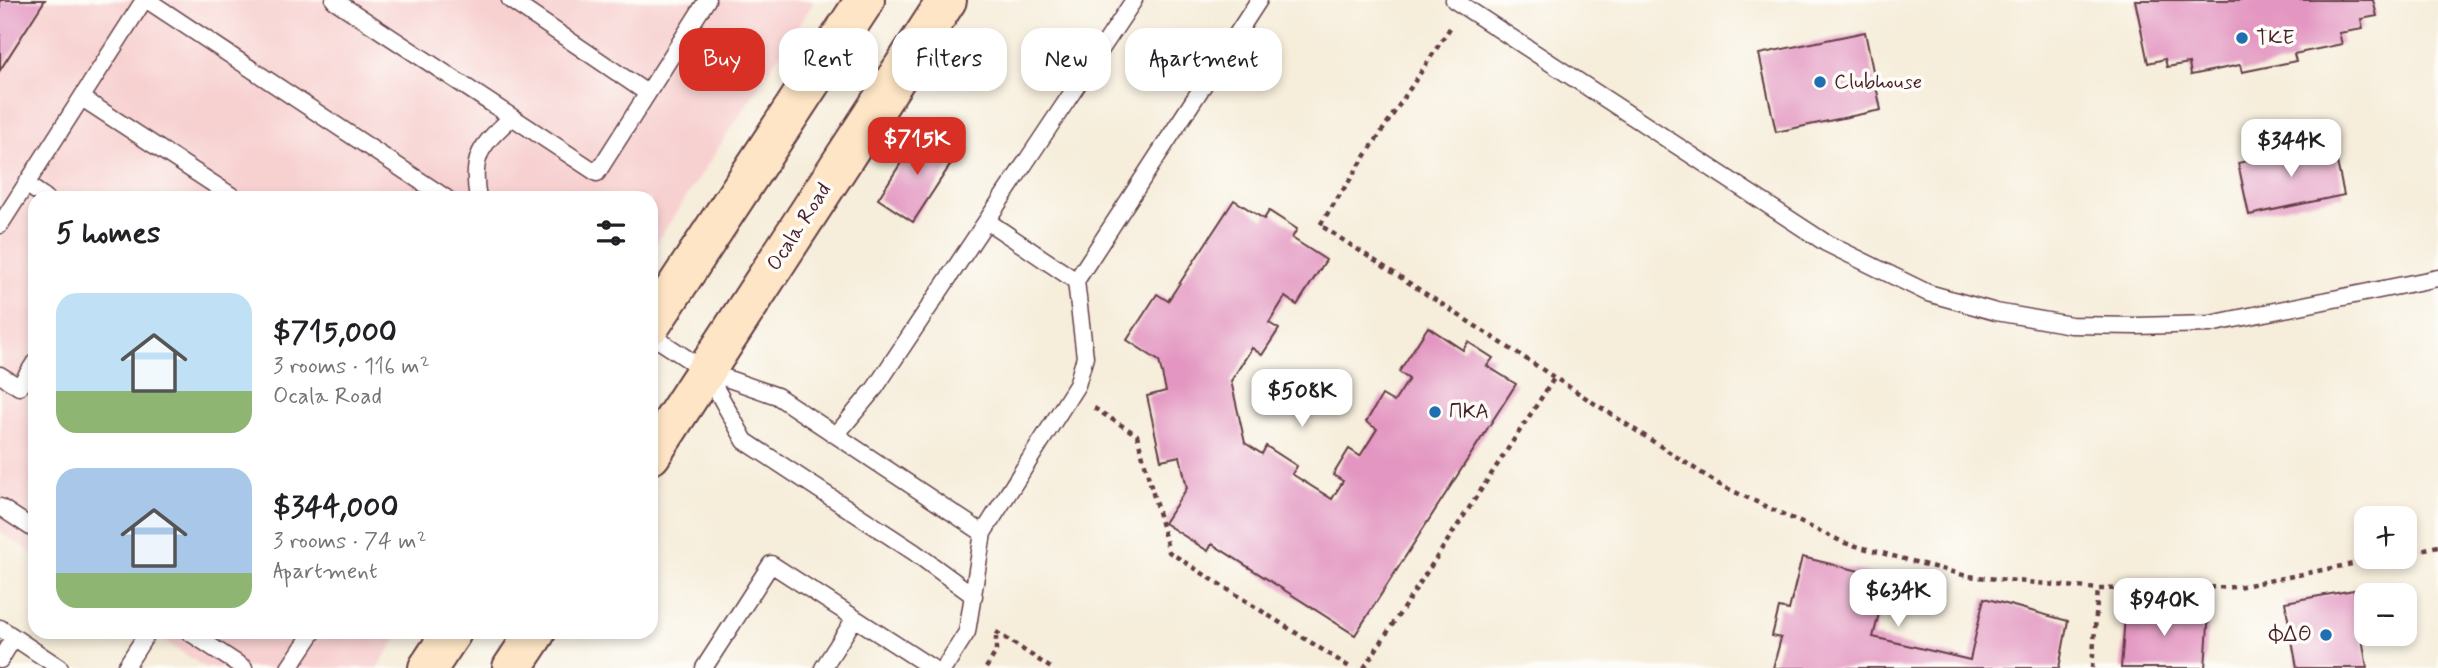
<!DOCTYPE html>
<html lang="en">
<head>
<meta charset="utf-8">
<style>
	body { margin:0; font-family:Mynerve,sans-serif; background:#f6f6f6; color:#202124; height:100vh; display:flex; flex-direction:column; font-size:26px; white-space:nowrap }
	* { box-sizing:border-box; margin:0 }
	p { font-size:23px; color:#757577 }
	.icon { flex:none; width:38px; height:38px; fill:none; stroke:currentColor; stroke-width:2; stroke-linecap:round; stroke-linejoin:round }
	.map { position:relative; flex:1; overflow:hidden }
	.sheet { position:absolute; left:28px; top:191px; width:630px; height:448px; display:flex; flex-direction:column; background:#fff; border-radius:21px; box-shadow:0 4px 10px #0003 }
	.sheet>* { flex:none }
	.hud { position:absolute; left:679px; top:28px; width:665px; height:63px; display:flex; gap:14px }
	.fabs { position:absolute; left:2354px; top:506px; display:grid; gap:14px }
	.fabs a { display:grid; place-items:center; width:63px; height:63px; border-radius:14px; background:#fff; box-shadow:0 4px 10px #0003; font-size:35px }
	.price { position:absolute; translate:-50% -60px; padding:0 16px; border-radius:14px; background:#fff; color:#222; font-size:23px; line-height:46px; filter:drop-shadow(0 2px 4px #0008) }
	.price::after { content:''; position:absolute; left:50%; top:42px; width:21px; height:16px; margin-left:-10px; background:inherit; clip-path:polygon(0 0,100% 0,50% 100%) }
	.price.current { background:#d93025; color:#fff }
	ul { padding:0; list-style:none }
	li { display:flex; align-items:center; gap:21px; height:175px; padding:0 28px }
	li span { display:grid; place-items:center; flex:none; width:196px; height:140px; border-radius:21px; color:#555 }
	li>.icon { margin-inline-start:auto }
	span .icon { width:84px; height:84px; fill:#fffc; stroke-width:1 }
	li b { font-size:30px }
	h2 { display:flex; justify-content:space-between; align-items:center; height:84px; padding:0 28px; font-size:30px }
	.pill { padding:0 24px; border-radius:21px; background:#fff; box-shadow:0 4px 10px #0003; font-size:24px; line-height:63px }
	.pill.current { background:#d93025; color:#fff }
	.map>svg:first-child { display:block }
	.built { fill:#f7d0d0 }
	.building { fill:#e396c1 }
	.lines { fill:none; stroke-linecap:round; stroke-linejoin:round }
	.lane-casing { stroke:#643e45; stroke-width:19 }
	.secondary-casing { stroke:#643e45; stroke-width:42 }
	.path { stroke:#643e45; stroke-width:4.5; stroke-dasharray:5 5; stroke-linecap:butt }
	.lane { stroke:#fff; stroke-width:16 }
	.secondary { stroke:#fde5c5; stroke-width:38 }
	.poi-dot { fill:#1f6fb2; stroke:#fdfcf7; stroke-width:2.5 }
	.labels { text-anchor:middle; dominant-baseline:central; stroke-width:7; stroke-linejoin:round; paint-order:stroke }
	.poi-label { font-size:21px; fill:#4a1f2b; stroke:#fdfcf7; text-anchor:start }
	.street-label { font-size:21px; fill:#4a1f2b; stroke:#fdfcf7 }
</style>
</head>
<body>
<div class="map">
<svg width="2438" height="668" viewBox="0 0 2438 668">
	<rect width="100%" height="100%" fill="#fdfcf7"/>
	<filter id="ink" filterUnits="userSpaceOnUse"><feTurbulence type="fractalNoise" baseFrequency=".0143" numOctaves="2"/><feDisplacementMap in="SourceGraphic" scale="14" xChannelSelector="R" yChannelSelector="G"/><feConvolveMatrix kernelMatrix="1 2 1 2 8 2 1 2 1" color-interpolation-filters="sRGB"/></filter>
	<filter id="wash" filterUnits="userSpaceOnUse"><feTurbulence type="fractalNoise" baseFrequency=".00686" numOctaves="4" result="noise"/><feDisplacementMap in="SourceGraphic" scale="28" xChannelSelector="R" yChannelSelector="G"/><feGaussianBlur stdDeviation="1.57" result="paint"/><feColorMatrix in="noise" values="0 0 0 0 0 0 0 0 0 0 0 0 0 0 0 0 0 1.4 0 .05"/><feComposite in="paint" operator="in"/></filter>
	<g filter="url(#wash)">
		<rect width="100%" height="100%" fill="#f6edda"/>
		<!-- built -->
		<path class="built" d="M0 0H815L651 251V198H35V555L0 532Z
			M151 632H401L377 668H206Z"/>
		<g id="blocks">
			<!-- building -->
			<path class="building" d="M0 0H45L0 70Z
				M2135 0H2373L2377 16 2361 19 2363 29 2339 33 2342 44 2294 54 2296 61 2242 72 2240 65 2191 75 2189 63 2167 67 2165 59 2148 63Z
				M1865 32 1881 110 1776 132 1759 54Z
				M920 133 956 156 913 222 878 199Z
				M2333 143 2344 195 2249 215 2238 163Z
				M1234 200 1264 219 1269 211 1297 229 1292 238 1326 260 1297 305 1285 297 1269 323 1279 329 1262 355 1252 348 1231 381 1245 443 1262 454 1266 446 1297 466 1292 474 1332 499 1343 481 1333 475 1349 449 1360 456 1377 429 1366 422 1382 395 1394 402 1409 379 1399 372 1428 327 1463 350 1468 342 1493 358 1487 366 1516 384 1355 635 1212 544 1208 551 1164 523 1187 488 1180 456 1161 460 1147 396 1166 391 1159 361 1127 340 1157 294 1168 301Z
				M1802 557 1888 578 1873 637 1970 660 1984 598 2068 621 2059 668H1773L1781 638 1772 636 1779 608 1789 610Z
				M2354 590 2367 668H2297L2285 602Z
				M2126 604 2209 611 2205 668H2121Z"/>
		</g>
	</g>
	<g filter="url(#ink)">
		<use href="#blocks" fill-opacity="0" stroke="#643e45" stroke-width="2"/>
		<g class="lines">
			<!-- lane casing -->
			<g class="lane-casing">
				<path id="lane" d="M147 0 446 198
					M334 0 597 173 707 0
					M510 0 647 93
					M1454 0 1826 243 1928 293 1996 312 2071 325 2136 326 2210 324 2438 278
					M82 98 235 198
					M26 184 46 198
					M478 198C470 155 482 145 512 117
					M987 221 1076 281
					M0 225 144 0
					M651 335 706 371 777 396 983 533
					M707 373 745 441 914 552 974 596
					M0 375 19 387 35 362
					M836 435 875 388 1134 0
					M0 507 35 530
					M0 628 60 668
					M189 632 244 668
					M0 660 14 637
					M125 668 148 632
					M289 668 313 632
					M704 668 771 564 932 668
					M823 668 855 618
					M944 668 967 632 983 533 1077 385 1085 357 1076 281 1259 0"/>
			</g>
			<!-- secondary casing -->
			<g class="secondary-casing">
				<path id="secondary" d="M651 325 865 0
					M651 455 947 0
					M428 668 452 632
					M512 668 536 632"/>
			</g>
			<!-- path -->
			<path class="path" d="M1450 28 1320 225 1720 485 1845 543 1967 576 2098 589 2238 587 2392 556
				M1094 408 1137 435 1169 552 1351 668
				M2404 554 2438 546
				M996 632 1051 668
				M986 668 996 652V637
				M1364 668 1555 377
				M2092 668 2098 589"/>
			<!-- lane -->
			<use href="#lane" class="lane"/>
			<!-- secondary -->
			<use href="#secondary" class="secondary"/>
		</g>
	</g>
	<!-- markers -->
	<g class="poi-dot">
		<circle cx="2242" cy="38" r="7"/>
		<circle cx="1820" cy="82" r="7"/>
		<circle cx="1435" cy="412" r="7"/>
		<circle cx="2326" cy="635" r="7"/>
	</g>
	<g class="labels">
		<!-- poi labels -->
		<g class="poi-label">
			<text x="2256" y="38">TKE</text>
			<text x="1834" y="82">Clubhouse</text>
			<text x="1449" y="412">ΠΚΑ</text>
			<text x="2312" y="635" text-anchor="end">ΦΔΘ</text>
		</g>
		<!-- street labels -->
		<g class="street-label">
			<text transform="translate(799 227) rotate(-57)">Ocala Road</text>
		</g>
	</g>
</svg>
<div class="fabs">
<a>+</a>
<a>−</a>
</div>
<b class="price current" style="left:917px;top:177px">$715K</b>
<b class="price" style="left:2291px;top:179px">$344K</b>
<b class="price" style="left:1302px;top:429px">$508K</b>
<b class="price" style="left:1898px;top:629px">$634K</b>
<b class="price" style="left:2164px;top:638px">$940K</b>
<div class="hud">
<a class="pill current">Buy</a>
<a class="pill">Rent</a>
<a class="pill">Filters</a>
<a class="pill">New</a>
<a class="pill">Apartment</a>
</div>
<section class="sheet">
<h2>5 homes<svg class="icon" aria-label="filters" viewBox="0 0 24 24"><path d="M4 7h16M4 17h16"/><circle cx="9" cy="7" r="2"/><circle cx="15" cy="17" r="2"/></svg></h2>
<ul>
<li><span style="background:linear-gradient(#bfe0f5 70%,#8fb573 0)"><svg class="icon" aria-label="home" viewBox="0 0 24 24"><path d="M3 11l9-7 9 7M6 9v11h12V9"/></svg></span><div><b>$715,000</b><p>3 rooms · 116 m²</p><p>Ocala Road</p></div></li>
<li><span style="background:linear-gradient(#a9c7e8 75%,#8fb573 0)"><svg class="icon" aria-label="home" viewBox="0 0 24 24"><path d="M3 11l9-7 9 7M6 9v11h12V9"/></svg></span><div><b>$344,000</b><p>3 rooms · 74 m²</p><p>Apartment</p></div></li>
</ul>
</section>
</div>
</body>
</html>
